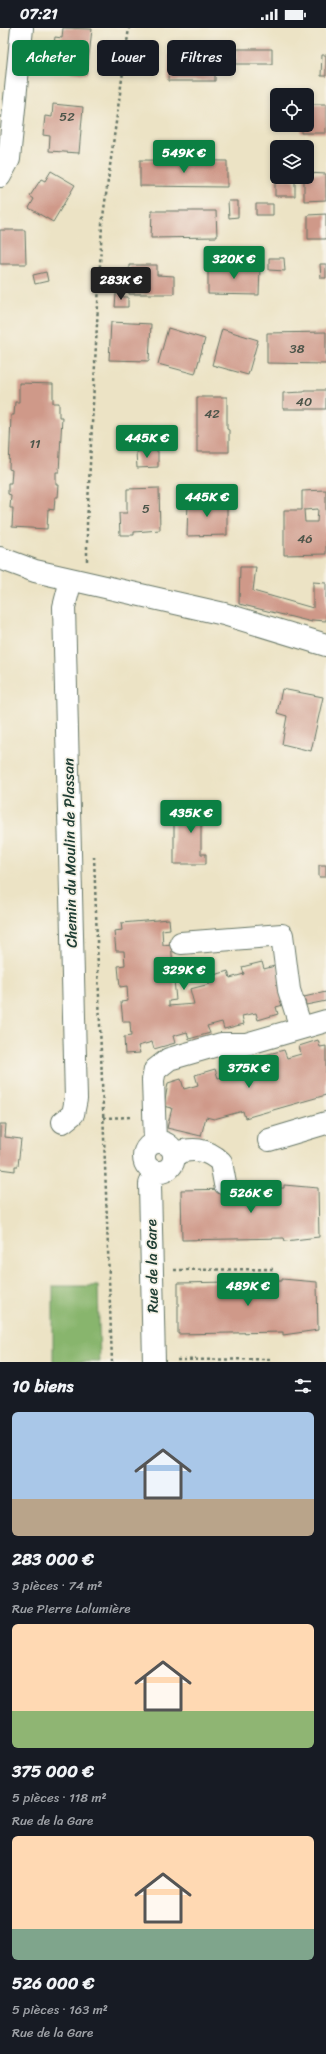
<!DOCTYPE html>
<html lang="fr">
<head>
<meta charset="utf-8">
<style>
	body { margin:0; font-family:Sriracha,sans-serif; background:#20242c; color:#f1f3f6; height:100vh; display:flex; flex-direction:column; font-size:15px; white-space:nowrap }
	* { box-sizing:border-box; margin:0 }
	p { font-size:13px; color:#9ea1a6 }
	.icon { flex:none; width:22px; height:22px; fill:none; stroke:currentColor; stroke-width:2; stroke-linecap:round; stroke-linejoin:round }
	.map { position:relative; height:1334px; overflow:hidden }
	.side { display:flex; flex-direction:column; background:#171b24; flex:1 }
	.side>* { flex:none }
	.hud { position:absolute; left:12px; top:12px; width:302px; height:36px; display:flex; gap:8px }
	.buttons { position:absolute; left:270px; top:60px; display:grid; gap:8px }
	.buttons a { display:grid; place-items:center; width:44px; height:44px; border-radius:6px; background:#171b24; box-shadow:0 2px 6px #0003; font-size:20px }
	.price { position:absolute; translate:-50% -34px; padding:0 9px; border-radius:4px; background:#0b8043; color:#fff; font-size:13px; line-height:26px; filter:drop-shadow(0 1px 2px #0008) }
	.price::after { content:''; position:absolute; left:50%; top:24px; width:12px; height:9px; margin-left:-6px; background:inherit; clip-path:polygon(0 0,100% 0,50% 100%) }
	.price.selected { background:#222; color:#fff }
	ul { padding:0; list-style:none }
	li { display:grid; align-content:center; gap:8px; height:212px; padding:0 12px }
	li span { display:grid; place-items:center; height:124px; border-radius:6px; color:#555 }
	li>.icon { margin-inline-start:auto }
	span .icon { width:72px; height:72px; fill:#fffc; stroke-width:1 }
	li b { font-size:17px }
	h2 { display:flex; justify-content:space-between; align-items:center; height:48px; padding:0 12px; font-size:17px }
	.tag { padding:0 14px; border-radius:6px; background:#171b24; box-shadow:0 2px 6px #0003; font-size:14px; line-height:36px }
	.tag.selected { background:#0b8043; color:#fff }
	.status { display:flex; justify-content:space-between; align-items:center; height:28px; padding:0 20px; background:#171b24; direction:ltr }
	.status svg { height:11px; fill:currentColor }
	.map>svg:first-child { display:block }
	.forest { fill:#88b56d; stroke:#547950 }
	.building { fill:#cf9989; fill-rule:evenodd }
	.lines { fill:none; stroke-linecap:round; stroke-linejoin:round }
	.minor-casing { stroke:#677767; stroke-width:24 }
	.path { stroke:#677767; stroke-width:2.5; stroke-dasharray:3 3; stroke-linecap:butt }
	.minor { stroke:#fff; stroke-width:22 }
	.labels { text-anchor:middle; dominant-baseline:central; stroke-width:3.5; stroke-linejoin:round; paint-order:stroke }
	.number-label { font-size:13px; fill:#4b5449 }
	.street-label { font-size:15px; fill:#1f3d34; stroke:#f7f3e8 }
</style>
</head>
<body>
<div class="status"><b>07:21</b><svg viewBox="0 0 49 12"><path d="M0 12V9h3v3zM5 12V6h3v6zM10 12V3h3v9zM15 12V0h3v12zM26 1h20v11H26zM47 4h2v5h-2z"/></svg></div>
<div class="map">
<svg width="326" height="1334" viewBox="0 0 326 1334">
	<rect width="100%" height="100%" fill="#f7f3e8"/>
	<filter id="ink" filterUnits="userSpaceOnUse"><feTurbulence type="fractalNoise" baseFrequency=".025" numOctaves="2"/><feDisplacementMap in="SourceGraphic" scale="8" xChannelSelector="R" yChannelSelector="G"/><feConvolveMatrix kernelMatrix="1 2 1 2 8 2 1 2 1" color-interpolation-filters="sRGB"/></filter>
	<filter id="wash" filterUnits="userSpaceOnUse"><feTurbulence type="fractalNoise" baseFrequency=".012" numOctaves="4" result="noise"/><feDisplacementMap in="SourceGraphic" scale="16" xChannelSelector="R" yChannelSelector="G"/><feGaussianBlur stdDeviation="0.9" result="paint"/><feColorMatrix in="noise" values="0 0 0 0 0 0 0 0 0 0 0 0 0 0 0 0 0 1.4 0 .05"/><feComposite in="paint" operator="in"/></filter>
	<g filter="url(#wash)">
		<rect width="100%" height="100%" fill="#ece3c5"/>
		<!-- forest -->
		<path class="forest" d="M53 1258H98L100 1334H53Z"/>
		<g id="blocks">
			<!-- building -->
			<path class="building" d="M63 0 92 1 87 46 57 42 59 29 52 28 55 9 62 10Z
				M237 21H272V36H236Z
				M169 26H215V53H168Z
				M322 27H326V48H321Z
				M276 69H277V88H275Z
				M53 76 83 79 79 125 49 123 50 108 43 107 44 97 45 88 52 89Z
				M311 76H326V105H301V97H307V86H311Z
				M140 132 227 133V159L140 158Z
				M51 143 75 157 53 194 29 180 34 171 30 168 41 151 45 153Z
				M307 145 326 146V172L304 173V149H307Z
				M275 151 295 152V168H275Z
				M228 173H238V189L229 190Z
				M256 176H273V187H256Z
				M152 183H216L217 209 151 210Z
				M326 186V211H308V187Z
				M0 202H25L26 236H0Z
				M269 230H284L285 243 269 242Z
				M320 236H326V250H321Z
				M129 237H157V247L174 248V266H129Z
				M208 238H260L259 267 208 266Z
				M46 244 48 253 35 256 33 247Z
				M123 265V269H128V279H115L116 266Z
				M111 294 151 296 149 333 109 332Z
				M168 300 205 311 195 346 158 336Z
				M222 301 258 312 248 347 212 337Z
				M326 304V336L267 335V305Z
				M19 355 53 356V375H59V389H62L59 444H56V457H59L58 469H55L54 482 48 481 47 501 12 499 13 480H10L11 467 8 466V455H11L12 442 9 441 11 387H14L15 374H19Z
				M305 362H326V381H283V365L304 364Z
				M197 369H227V401L229 402V424H197Z
				M158 423V439L137 440 136 424Z
				M159 460 160 502 134 504V507H120L119 485H127V461Z
				M326 462V526L284 527V482H302V463ZM318 481 317 494H305L304 482Z
				M188 472H227V507L187 508Z
				M240 539H256L253 563 313 580V554L326 555V593L312 592V594L239 576Z
				M282 661 323 669 311 723 282 716 287 688 277 685Z
				M174 780H218L217 797H201V826H206V836H174Z
				M319 837H326V849H319Z
				M169 891 170 901 162 902 163 917 171 916 173 937H165L167 952H174L176 972 169 973V978L194 976 190 961 210 956 208 949 228 943 230 950 244 946 242 939 262 934 264 941 278 937 283 977 276 979 278 986 258 992 256 985 242 988 244 996 224 1001 222 994 207 998 210 1005 189 1011 187 1004 173 1008 175 1015 154 1021 152 1014 138 1018 140 1025 125 1026 124 1009 131 1008 130 994H123L121 974 128 973 127 958 120 959 118 938 125 937 124 923H116L114 903 122 902 121 895Z
				M326 964V973L306 977 304 969Z
				M318 1012 320 1019 326 1018V1067L245 1090 243 1083 214 1091 206 1089 201 1108 167 1100 172 1080 164 1078 168 1055 181 1051 184 1061 198 1057 195 1047 215 1041 218 1050 233 1046 230 1037 251 1031 253 1040 267 1036 265 1027 284 1022 287 1030 301 1026 299 1018Z
				M0 1096H6L5 1109 21 1111 18 1138H15V1143L0 1141Z
				M284 1157 318 1160 319 1209 285 1213 284 1210 182 1212 181 1162 284 1160Z
				M282 1251 317 1254 318 1302 283 1307V1304L178 1306V1255L282 1253Z"/>
		</g>
	</g>
	<g filter="url(#ink)">
		<use href="#blocks" fill-opacity="0" stroke="#677767" stroke-width="1"/>
		<g class="lines">
			<!-- minor casing -->
			<g class="minor-casing">
				<path id="minor" d="M0 148 9 131 22 0
					M0 530 35 543 224 586 326 617
					M181 915 282 907 289 962 301 1000
					M63 1094 73 1086 76 1071 64 579 71 552
					M269 1112 326 1095
					M144 1129a15 15 0 1 1 30 0a15 15 0 1 1-30 0Z
					M155 1114 153 1052 155 1042 169 1031 221 1016H246L326 993
					M174 1125C193 1120 206 1120 221 1134L225 1156
					M154 1334 150 1156 156 1144"/>
			</g>
			<!-- path -->
			<path class="path" d="M87 533V496L102 196 129 0
				M94 828 112 1334
				M103 1090 132 1089
				M174 1242 276 1241
				M177 1332 270 1331"/>
			<!-- minor -->
			<use href="#minor" class="minor"/>
		</g>
	</g>
	<g class="labels">
		<!-- number labels -->
		<g class="number-label">
			<text x="67" y="88">52</text>
			<text x="297" y="320">38</text>
			<text x="304" y="373">40</text>
			<text x="212" y="385">42</text>
			<text x="35" y="415">11</text>
			<text x="146" y="480">5</text>
			<text x="305" y="510">46</text>
		</g>
		<!-- street labels -->
		<g class="street-label">
			<text transform="translate(70 825) rotate(-91)">Chemin du Moulin de Plassan</text>
			<text transform="translate(152 1238) rotate(-91)">Rue de la Gare</text>
		</g>
	</g>
</svg>
<div class="buttons">
<a><svg class="icon" aria-label="locate" viewBox="0 0 24 24"><circle cx="12" cy="12" r="6"/><path d="M12 2v4M12 18v4M2 12h4M18 12h4"/></svg></a>
<a><svg class="icon" aria-label="layers" viewBox="0 0 24 24"><path d="M12 4l9 5-9 5-9-5zM3 14l9 5 9-5"/></svg></a>
</div>
<b class="price" style="left:184px;top:146px">549K €</b>
<b class="price" style="left:234px;top:252px">320K €</b>
<b class="price selected" style="left:121px;top:273px">283K €</b>
<b class="price" style="left:147px;top:431px">445K €</b>
<b class="price" style="left:207px;top:490px">445K €</b>
<b class="price" style="left:191px;top:806px">435K €</b>
<b class="price" style="left:184px;top:963px">329K €</b>
<b class="price" style="left:249px;top:1061px">375K €</b>
<b class="price" style="left:251px;top:1186px">526K €</b>
<b class="price" style="left:248px;top:1279px">489K €</b>
<div class="hud">
<a class="tag selected">Acheter</a>
<a class="tag">Louer</a>
<a class="tag">Filtres</a>
</div>
</div>
<section class="side">
<h2>10 biens<svg class="icon" aria-label="filters" viewBox="0 0 24 24"><path d="M4 7h16M4 17h16"/><circle cx="9" cy="7" r="2"/><circle cx="15" cy="17" r="2"/></svg></h2>
<ul>
<li><span style="background:linear-gradient(#a9c7e8 70%,#b9a48a 0)"><svg class="icon" aria-label="home" viewBox="0 0 24 24"><path d="M3 11l9-7 9 7M6 9v11h12V9"/></svg></span><div><b>283 000 €</b><p>3 pièces · 74 m²</p><p>Rue Pierre Lalumière</p></div></li>
<li><span style="background:linear-gradient(#ffd9b3 70%,#8fb573 0)"><svg class="icon" aria-label="home" viewBox="0 0 24 24"><path d="M3 11l9-7 9 7M6 9v11h12V9"/></svg></span><div><b>375 000 €</b><p>5 pièces · 118 m²</p><p>Rue de la Gare</p></div></li>
<li><span style="background:linear-gradient(#ffd9b3 75%,#7fa58c 0)"><svg class="icon" aria-label="home" viewBox="0 0 24 24"><path d="M3 11l9-7 9 7M6 9v11h12V9"/></svg></span><div><b>526 000 €</b><p>5 pièces · 163 m²</p><p>Rue de la Gare</p></div></li>
</ul>
</section>
</body>
</html>
